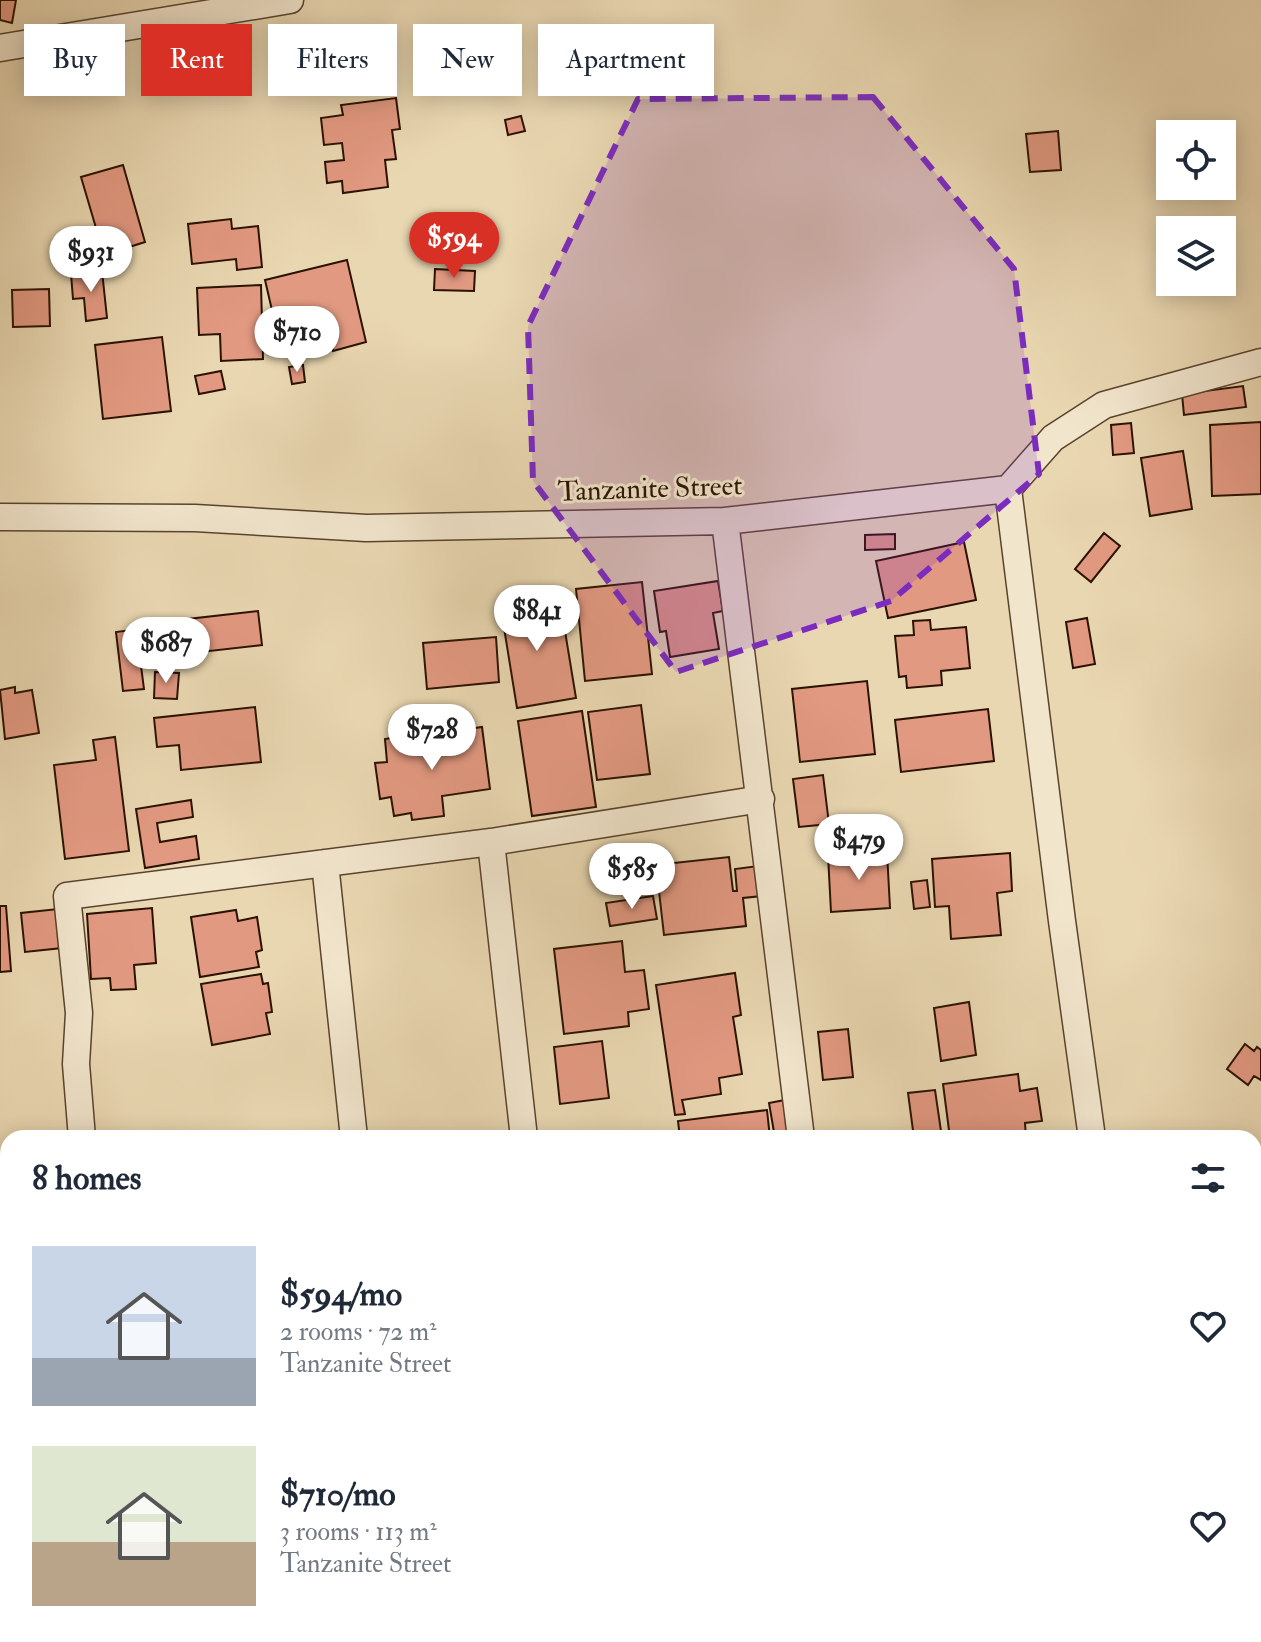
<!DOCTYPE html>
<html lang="en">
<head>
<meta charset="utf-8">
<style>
	body { margin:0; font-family:"IM FELL Double Pica",serif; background:#f2f2f3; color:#1f2937; height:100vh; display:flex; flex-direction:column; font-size:30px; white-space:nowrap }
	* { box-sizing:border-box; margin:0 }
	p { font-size:26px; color:#747a83 }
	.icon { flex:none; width:44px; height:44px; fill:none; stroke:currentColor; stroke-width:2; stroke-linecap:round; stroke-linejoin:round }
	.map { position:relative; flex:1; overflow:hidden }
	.sheet { position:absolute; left:0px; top:1130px; width:1262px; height:512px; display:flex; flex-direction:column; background:#fff; border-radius:24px 24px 0 0; box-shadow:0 4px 20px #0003 }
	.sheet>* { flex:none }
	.banner { position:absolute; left:24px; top:24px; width:800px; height:72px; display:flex; gap:16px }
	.controls { position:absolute; left:1156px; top:120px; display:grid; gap:16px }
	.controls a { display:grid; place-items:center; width:80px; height:80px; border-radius:0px; background:#fff; box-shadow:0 4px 20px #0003; font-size:40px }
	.price { position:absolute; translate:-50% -68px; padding:0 18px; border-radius:28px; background:#fff; color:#222; font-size:26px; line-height:52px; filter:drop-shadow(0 2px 4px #0008) }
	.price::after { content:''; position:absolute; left:50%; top:48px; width:24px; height:18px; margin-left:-12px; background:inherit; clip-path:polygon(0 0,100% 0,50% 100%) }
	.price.current { background:#d93025; color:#fff }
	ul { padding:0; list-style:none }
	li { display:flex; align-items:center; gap:24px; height:200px; padding:0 32px }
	li span { display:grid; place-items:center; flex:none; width:224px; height:160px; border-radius:0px; color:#555 }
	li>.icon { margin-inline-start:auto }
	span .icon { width:96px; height:96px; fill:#fffc; stroke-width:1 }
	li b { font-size:34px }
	h2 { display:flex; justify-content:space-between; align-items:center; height:96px; padding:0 32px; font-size:34px }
	.pill { padding:0 28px; border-radius:0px; background:#fff; box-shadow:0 4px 20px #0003; font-size:28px; line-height:72px }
	.pill.current { background:#d93025; color:#fff }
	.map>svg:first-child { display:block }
	.building { fill:#e29981; stroke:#2b1200; stroke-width:2 }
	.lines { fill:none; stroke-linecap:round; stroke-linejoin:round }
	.street-casing { stroke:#5a432c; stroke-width:29 }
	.street { stroke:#f1e5cc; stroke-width:26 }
	.marked { fill:#7b2cbf; fill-opacity:0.2; stroke:#7b2cbf; stroke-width:6; stroke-dasharray:16 10; stroke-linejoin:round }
	.labels { text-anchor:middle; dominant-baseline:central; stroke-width:6; stroke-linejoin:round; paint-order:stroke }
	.street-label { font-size:28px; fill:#2b1200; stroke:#f1e5cc }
</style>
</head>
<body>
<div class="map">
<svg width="1261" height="1642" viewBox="0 0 1261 1642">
	<rect width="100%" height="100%" fill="#e9d7b1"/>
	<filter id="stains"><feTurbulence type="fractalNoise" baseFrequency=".0025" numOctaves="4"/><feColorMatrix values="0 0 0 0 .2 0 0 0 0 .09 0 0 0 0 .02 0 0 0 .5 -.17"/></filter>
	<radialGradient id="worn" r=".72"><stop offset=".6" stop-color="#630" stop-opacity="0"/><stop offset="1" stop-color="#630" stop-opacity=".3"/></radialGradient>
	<!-- building -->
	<path class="building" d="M0 0H16L12 23 0 20Z
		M396 98 400 129 392 130 396 159 385 160 388 187 343 193 342 181 327 183 325 162 344 160 342 143 324 145 321 118 343 115 341 105Z
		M521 116 525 131 508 135 505 120Z
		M1058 131 1061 170 1030 172 1026 134Z
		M123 165 145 242 104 255 81 177Z
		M231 219 232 229 258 226 262 267 237 270 236 259 192 264 188 224Z
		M347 260 366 342 333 351 330 337 281 349 265 280Z
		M435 269 475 271 474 291 434 290Z
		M102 271 107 318 86 321 84 298 73 299 71 274Z
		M261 285 263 359 221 361 220 334 199 335 197 288Z
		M49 289 50 326 13 327 12 290Z
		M162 337 171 411 103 419 95 345Z
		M303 365 305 382 292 384 289 367Z
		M221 371 225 389 199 394 195 376Z
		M1243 386 1246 407 1184 415 1182 394Z
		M1261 422V494L1212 496 1210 425Z
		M1131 423 1134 453 1113 455 1111 425Z
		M1183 451 1192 509 1150 516 1141 458Z
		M1104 533 1120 546 1091 582 1075 569Z
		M895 534V549L865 550V535Z
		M964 542 976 600 888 618 876 561Z
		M718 581 723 611 713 613 719 649 670 657 666 631 660 632 654 591Z
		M642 582 652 674 585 681 576 589Z
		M540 596 543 616 562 613 576 698 517 708 500 603Z
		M258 611 262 645 192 653 188 619Z
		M1087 618 1095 664 1073 668 1066 622Z
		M179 619 182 644 159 647 156 622Z
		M930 620 931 630 966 627 970 668 941 671 942 685 907 688 906 676 899 677 895 636 914 635 913 621Z
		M154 627 158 656 140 658 144 689 123 691 116 632Z
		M496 637 499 682 427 689 423 643Z
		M155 672 179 673 177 699 154 698Z
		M867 681 875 754 800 762 792 689Z
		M15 687V693L32 690 39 733 5 739 0 690Z
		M641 705 650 774 597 780 588 712Z
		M255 707 261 762 181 770 179 745 157 747 154 718Z
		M988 709 994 761 901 772 895 720Z
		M582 711 596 807 532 816 518 721Z
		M482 727 490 789 442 796 444 816 412 820 411 813 394 816 391 797 380 799 375 763 387 762 385 739 421 733 423 746 445 743 443 733Z
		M115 737 129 851 65 859 54 765 96 760 93 740Z
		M823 775 829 824 799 827 793 779Z
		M191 800 193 817 157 823 160 842 196 836 199 859 145 868 136 809Z
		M887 852 890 908 831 912 828 855Z
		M1010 853 1012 891 997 893 1001 935 951 939 949 906 935 907 932 859Z
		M729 857 733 891H737L735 869 758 866 762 896 743 898 746 926 664 935 656 865Z
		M927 880 930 907 914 909 911 882Z
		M653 896 657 919 610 926 606 903Z
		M0 906H6L11 971 0 972Z
		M152 908 156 963 134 965 136 989 111 990 110 978 91 979 87 914Z
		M58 909 62 948 25 952 21 913Z
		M236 910 238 921 257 917 262 950 256 952 259 967 200 977 191 917Z
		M622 941 625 972 644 970 649 1009 628 1012 629 1026 564 1034 554 949Z
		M735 973 741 1015 733 1017 742 1074 719 1078 721 1094 682 1100 685 1114 675 1115 656 985Z
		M261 974 263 984 268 983 272 1012 266 1013 270 1034 212 1045 201 984Z
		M969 1002 976 1055 941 1061 934 1008Z
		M848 1029 853 1077 823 1080 818 1032Z
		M602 1041 609 1098 560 1104 554 1047Z
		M1245 1044 1254 1051 1257 1047 1261 1050V1080L1254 1076 1248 1085 1227 1069Z
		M1018 1074 1020 1091 1037 1088 1042 1121 1025 1123 1026 1138H950L943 1084Z
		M935 1090 942 1138H914L908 1093Z
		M785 1100 791 1138H775L769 1103Z
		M767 1110 770 1138H680L678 1121Z
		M8 1200V1315L0 1316V1201Z
		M0 1369H8V1444H0Z
		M8 1450V1473L0 1474V1451Z
		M8 1535V1569L1 1570 0 1536Z
		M188 1634H247L235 1636 236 1642H189Z
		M286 1634H348L349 1642H287Z
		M357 1634H401V1642H357Z
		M481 1634H505L506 1642H443Z
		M513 1634H573L574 1640 590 1638V1634H603L604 1642H514Z
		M603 1634H675L676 1642H604Z
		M1065 1634 1066 1642H1032L1031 1637Z"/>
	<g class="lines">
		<!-- street casing -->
		<g class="street-casing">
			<path id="street" d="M0 48 290 0
				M1008 489 1062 921 1092 1138
				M0 517 195 518 366 528 725 521 1008 489 1053 438 1104 405 1261 362
				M725 521 801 1138
				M491 842 524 1138
				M325 863 354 1138
				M82 1138 76 1064 79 1013 67 896 491 842 761 799
				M0 1487H8
				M121 1634 122 1642
				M412 1634 413 1642
				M1159 1634 1160 1642
				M846 1642 848 1634"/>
		</g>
		<!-- street -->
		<use href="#street" class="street"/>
	</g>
	<!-- marked area -->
	<path class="marked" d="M873 97 1014 269 1039 474 891 601 676 672 533 481 528 326 638 99Z"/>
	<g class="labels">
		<!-- street labels -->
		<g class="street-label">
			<text transform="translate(650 489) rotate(-2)">Tanzanite Street</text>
		</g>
	</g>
	<rect width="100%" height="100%" filter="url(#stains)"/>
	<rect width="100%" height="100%" fill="url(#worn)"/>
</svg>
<div class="controls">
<a><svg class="icon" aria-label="locate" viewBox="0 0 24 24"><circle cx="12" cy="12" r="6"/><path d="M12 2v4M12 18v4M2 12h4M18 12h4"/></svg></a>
<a><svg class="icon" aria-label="layers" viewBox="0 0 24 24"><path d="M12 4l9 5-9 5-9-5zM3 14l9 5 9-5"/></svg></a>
</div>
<b class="price current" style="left:454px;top:280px">$594</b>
<b class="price" style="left:91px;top:294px">$931</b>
<b class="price" style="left:297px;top:374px">$710</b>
<b class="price" style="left:537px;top:653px">$841</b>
<b class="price" style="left:166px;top:685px">$687</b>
<b class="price" style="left:432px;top:772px">$728</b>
<b class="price" style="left:859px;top:882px">$479</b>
<b class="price" style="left:632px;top:911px">$585</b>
<div class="banner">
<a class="pill">Buy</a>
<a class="pill current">Rent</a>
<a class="pill">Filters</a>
<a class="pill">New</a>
<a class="pill">Apartment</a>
</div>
<section class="sheet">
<h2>8 homes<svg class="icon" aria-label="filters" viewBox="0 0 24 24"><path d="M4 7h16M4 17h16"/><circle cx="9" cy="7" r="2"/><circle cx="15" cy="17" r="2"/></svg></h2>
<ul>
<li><span style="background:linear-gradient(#c9d6e8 70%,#9aa5b1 0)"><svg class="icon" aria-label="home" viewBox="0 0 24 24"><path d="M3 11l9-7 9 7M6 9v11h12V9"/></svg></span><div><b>$594/mo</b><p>2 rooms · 72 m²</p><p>Tanzanite Street</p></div><svg class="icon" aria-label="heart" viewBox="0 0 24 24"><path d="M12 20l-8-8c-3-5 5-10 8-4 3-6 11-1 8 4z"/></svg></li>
<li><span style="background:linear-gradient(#dfe7d0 60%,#b9a48a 0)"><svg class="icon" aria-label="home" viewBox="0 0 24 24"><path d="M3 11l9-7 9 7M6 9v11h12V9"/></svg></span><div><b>$710/mo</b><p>3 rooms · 113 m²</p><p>Tanzanite Street</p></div><svg class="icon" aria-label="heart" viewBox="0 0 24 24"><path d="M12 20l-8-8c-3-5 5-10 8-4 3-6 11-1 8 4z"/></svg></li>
</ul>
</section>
</div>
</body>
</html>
